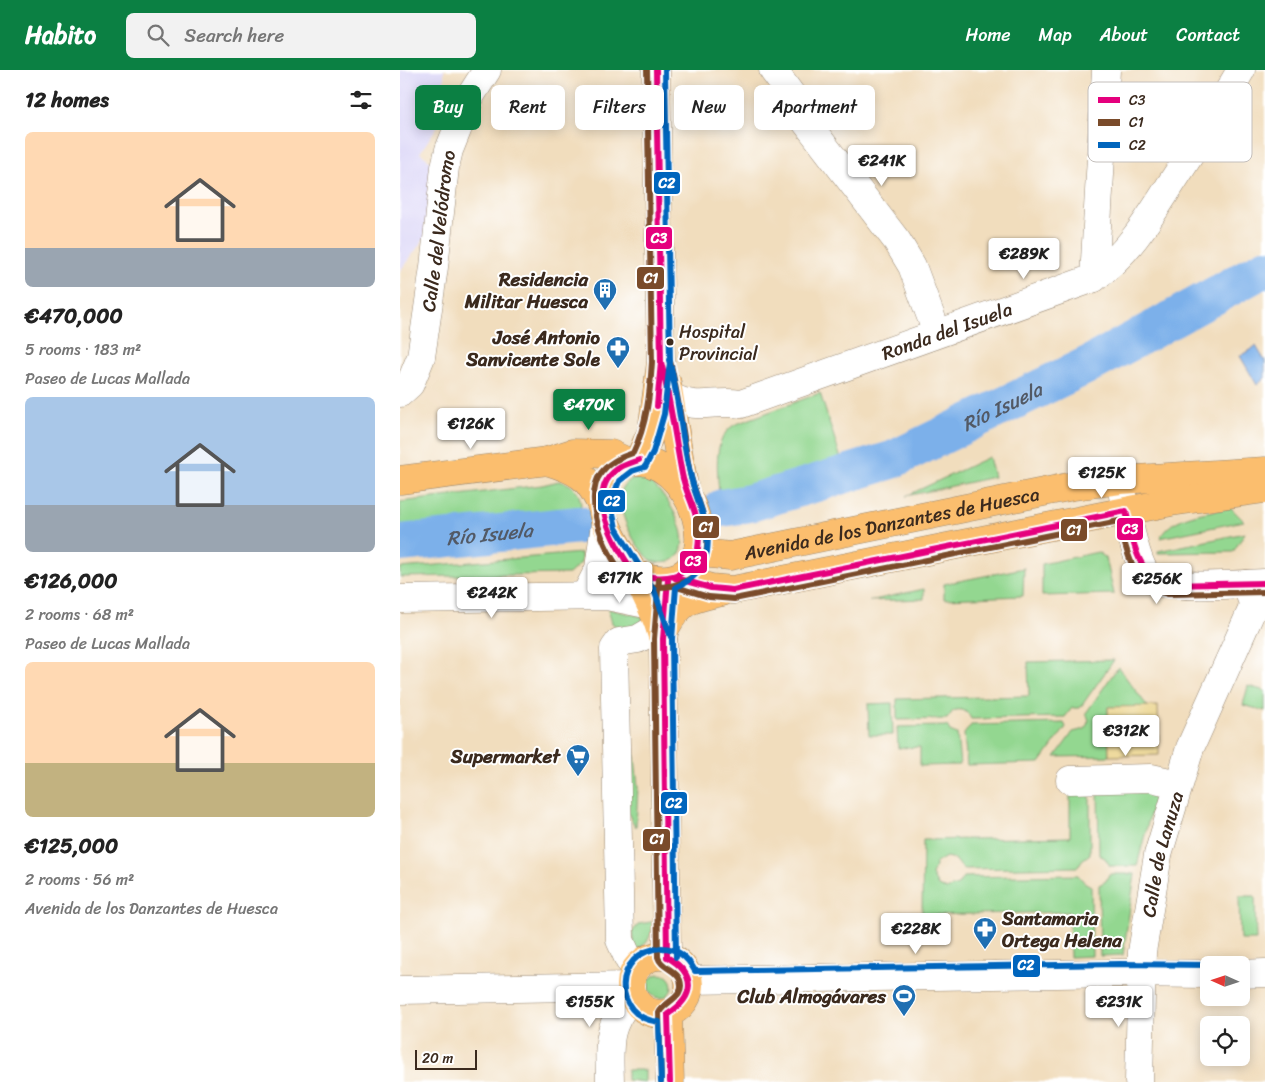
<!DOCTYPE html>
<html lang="en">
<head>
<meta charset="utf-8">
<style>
	body { margin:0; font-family:Sriracha,sans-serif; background:#f2f2f2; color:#222; height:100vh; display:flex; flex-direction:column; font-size:19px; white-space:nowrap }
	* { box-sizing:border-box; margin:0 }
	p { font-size:16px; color:#767676 }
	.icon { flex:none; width:28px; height:28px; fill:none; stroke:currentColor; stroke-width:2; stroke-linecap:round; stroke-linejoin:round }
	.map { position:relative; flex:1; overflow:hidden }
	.details { display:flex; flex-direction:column; background:#fff; width:400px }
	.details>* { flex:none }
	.banner { position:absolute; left:15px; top:15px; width:475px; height:45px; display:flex; gap:10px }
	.needle { width:32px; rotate:273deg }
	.buttons { position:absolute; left:800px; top:886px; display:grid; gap:10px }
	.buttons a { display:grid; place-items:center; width:50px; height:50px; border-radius:8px; background:#fff; box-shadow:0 2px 12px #0003; font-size:25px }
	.scale { position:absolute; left:15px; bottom:12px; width:62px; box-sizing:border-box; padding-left:5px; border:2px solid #3b2a1e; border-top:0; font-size:14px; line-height:18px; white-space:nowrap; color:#3b2a1e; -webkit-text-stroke:4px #fff; paint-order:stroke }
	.price { position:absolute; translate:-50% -42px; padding:0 11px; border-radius:5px; background:#fff; color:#222; font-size:16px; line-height:32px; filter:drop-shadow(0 1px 2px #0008) }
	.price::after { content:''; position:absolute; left:50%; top:30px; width:15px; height:11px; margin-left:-8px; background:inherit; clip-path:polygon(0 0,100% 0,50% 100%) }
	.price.active { background:#0b8043; color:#fff }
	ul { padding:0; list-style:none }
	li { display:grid; align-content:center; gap:10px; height:265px; padding:0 25px }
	li span { display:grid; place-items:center; height:155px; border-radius:8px; color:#555 }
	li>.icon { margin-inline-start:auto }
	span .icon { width:90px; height:90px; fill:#fffc; stroke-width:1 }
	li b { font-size:21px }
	h2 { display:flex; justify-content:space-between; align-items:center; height:60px; padding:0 25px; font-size:21px }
	.chip { padding:0 18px; border-radius:8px; background:#fff; box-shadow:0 2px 12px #0003; font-size:18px; line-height:45px }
	.chip.active { background:#0b8043; color:#fff }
	header { display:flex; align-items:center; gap:30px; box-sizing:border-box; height:70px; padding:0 25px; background:#0b8043; color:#fff }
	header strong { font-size:24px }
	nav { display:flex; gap:28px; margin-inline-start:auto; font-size:18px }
	.search { width:350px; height:45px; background:#f2f2f2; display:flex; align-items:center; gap:12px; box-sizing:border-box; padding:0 18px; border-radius:8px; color:#767676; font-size:19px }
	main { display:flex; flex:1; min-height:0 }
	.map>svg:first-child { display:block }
	.built { fill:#dbd6f7 }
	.green { fill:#93d790; stroke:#678057 }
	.sand { fill:#eeda9e; stroke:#94825e }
	.water { fill:#7cb0ea; stroke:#5c6d84 }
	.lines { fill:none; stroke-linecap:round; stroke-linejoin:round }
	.river { stroke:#7cb0ea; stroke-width:38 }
	.minor-casing { stroke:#96846e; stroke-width:29 }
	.major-casing { stroke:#96846e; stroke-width:29 }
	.minor { stroke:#fff; stroke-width:28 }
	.major { stroke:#fbbe6e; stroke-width:28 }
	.bus-1-casing { stroke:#fff; stroke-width:10 }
	.bus-2-casing { stroke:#fff; stroke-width:10 }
	.bus-3-casing { stroke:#fff; stroke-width:10 }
	.bus-1 { stroke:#e5007d; stroke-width:6 }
	.bus-2 { stroke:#7a4b2a; stroke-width:6 }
	.bus-3 { stroke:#0065bd; stroke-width:6 }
	.bus-dot { fill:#3b2a1e; stroke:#fff; stroke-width:2 }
	.labels { text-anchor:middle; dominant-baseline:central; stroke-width:4; stroke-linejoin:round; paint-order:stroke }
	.bus-label { font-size:18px; fill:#3b2a1e; stroke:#fff; text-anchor:start }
	.street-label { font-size:19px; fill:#3b2a1e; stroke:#fff }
	.poi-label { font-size:19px; font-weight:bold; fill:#3b2a1e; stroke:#fff; text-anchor:end }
	.water-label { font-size:20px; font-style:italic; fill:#525965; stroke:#fff }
	.key { fill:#fff; stroke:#c4bfbc; stroke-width:1 }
	.key-label { font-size:14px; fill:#3b2a1e }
	.line-badge { stroke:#fff; stroke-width:2 }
	.badge-label { font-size:14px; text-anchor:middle; font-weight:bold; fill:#fff }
</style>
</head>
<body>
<header>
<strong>Habito</strong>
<div class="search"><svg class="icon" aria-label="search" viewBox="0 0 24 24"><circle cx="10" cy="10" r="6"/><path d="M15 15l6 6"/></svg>Search here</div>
<nav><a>Home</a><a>Map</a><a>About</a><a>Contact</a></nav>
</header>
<main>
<section class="details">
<h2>12 homes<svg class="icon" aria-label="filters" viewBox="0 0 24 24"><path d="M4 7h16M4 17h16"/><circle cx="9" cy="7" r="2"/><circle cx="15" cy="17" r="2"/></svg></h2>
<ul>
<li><span style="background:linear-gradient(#ffd9b3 75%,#9aa5b1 0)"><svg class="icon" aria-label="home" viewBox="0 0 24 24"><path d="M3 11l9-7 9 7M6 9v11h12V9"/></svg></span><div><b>€470,000</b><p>5 rooms · 183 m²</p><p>Paseo de Lucas Mallada</p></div></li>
<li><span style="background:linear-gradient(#a9c7e8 70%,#9aa5b1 0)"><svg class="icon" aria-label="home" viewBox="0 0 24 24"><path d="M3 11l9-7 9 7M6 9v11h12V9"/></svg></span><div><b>€126,000</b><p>2 rooms · 68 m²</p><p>Paseo de Lucas Mallada</p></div></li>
<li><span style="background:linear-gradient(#ffd9b3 65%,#c2b280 0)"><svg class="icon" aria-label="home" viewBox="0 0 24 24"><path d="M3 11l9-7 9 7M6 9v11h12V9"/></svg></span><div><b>€125,000</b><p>2 rooms · 56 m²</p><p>Avenida de los Danzantes de Huesca</p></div></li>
</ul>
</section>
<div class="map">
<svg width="865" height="1012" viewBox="0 0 865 1012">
	<rect width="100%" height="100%" fill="#fff"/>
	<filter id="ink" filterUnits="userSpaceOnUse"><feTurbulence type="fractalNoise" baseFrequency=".02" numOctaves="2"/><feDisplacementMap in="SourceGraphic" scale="10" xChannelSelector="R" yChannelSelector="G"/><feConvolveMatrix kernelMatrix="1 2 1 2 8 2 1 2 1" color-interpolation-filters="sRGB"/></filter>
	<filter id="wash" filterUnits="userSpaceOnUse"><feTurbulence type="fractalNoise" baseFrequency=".0096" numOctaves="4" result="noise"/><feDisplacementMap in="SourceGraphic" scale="20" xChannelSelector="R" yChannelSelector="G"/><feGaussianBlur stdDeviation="1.12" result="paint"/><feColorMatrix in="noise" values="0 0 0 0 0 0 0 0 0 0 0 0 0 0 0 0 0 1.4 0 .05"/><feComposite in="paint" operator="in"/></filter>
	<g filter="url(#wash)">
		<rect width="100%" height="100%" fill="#f1ddbd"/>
		<!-- built -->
		<path class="built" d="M0 0H44V46L20 83 37 96 31 160 0 201Z"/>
		<!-- green -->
		<path class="green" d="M420 323 442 392 319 429C319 404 310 371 334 355Z
			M589 387 594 407 506 426Z
			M244 409C267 418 303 482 268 492 263 493 257 493 253 491 230 478 198 404 244 409Z
			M159 411C173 413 181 423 181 437L0 459V432L142 415Z
			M831 438 844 451 760 468C771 445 808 442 831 438Z
			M845 463 833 482 758 483V481Z
			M698 482 706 488 714 524 642 526V494Z
			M181 483V493L169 504 0 507V498Z
			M624 498 623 526 544 529V514Z
			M524 519V529L469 531Z
			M208 539 244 547 239 556 220 560 212 553Z
			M714 590 680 638H672L665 647 571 649C567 640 561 638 553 641L547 649 497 650V629L629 626 628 592Z
			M718 597 748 637H708L709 686 655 687 673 662 685 659 689 650 686 643Z
			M848 616 865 621V641L843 635Z
			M492 633 493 665H469L468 634Z
			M664 653 666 657 640 693 567 695 564 664 571 655Z
			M547 656 550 661 557 664 560 695 520 696V677L498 678 497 657Z
			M234 678 238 717 236 757C219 734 220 703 234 678Z
			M757 717 737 796H710L705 788 699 785 698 720Z
			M690 720V784L682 790 678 797 563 799 555 789 546 787 536 793 532 805 538 816 546 819 558 815 563 807 678 805 684 812 691 816 692 886 670 887 669 842 522 845 523 770 670 767V721Z
			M709 804H735L723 885 700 886 699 815 706 811Z
			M839 826H855L856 870H840Z
			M251 852 256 853 247 872 235 883 232 862 239 854Z
			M248 916a12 12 0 1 1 24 0a12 12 0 1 1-24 0Z
			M227 1000H245V1012L227 1010Z"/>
		<!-- sand -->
		<path class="sand" d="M758 636 759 685 709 686 708 637Z"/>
		<!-- water -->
		<path class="water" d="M856 276 865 291V308L857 315 840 286Z"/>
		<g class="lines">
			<!-- river -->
			<g class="river">
				<path id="s1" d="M322 438 350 433 492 390 692 293 865 198"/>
				<path id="s2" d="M0 473 179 455"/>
			</g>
		</g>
	</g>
	<g filter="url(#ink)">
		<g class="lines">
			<!-- minor casing -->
			<g class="minor-casing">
				<g id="minor">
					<path d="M373 0 395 30 402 47 497 171 512 196 537 263"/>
					<path d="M694 208 706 0"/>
					<path id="s3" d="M0 323 10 314 21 287 34 197 45 97 49 80 71 25 87 0"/>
					<path id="s4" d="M270 326C299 342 313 329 341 334L694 208C728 183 747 152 769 117 794 79 818 40 841 0"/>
					<path d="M720 410C724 430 735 496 750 508 763 520 842 514 864 513"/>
					<path d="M185 526 199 499 205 454"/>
					<path d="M0 529 207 526 251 535"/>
					<path d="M670 710 751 708 778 714"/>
					<path d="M237 898 229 890 220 870 214 579 219 572 238 569 260 556"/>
					<path d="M841 904 865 903"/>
					<path d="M289 910 720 903 809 904"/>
					<path d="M0 920 232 916"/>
					<path d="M210 1012C209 972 206 957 233 925"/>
					<path id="s5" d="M739 1012 742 882 758 785 790 678 851 542 853 533 846 514"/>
				</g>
			</g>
			<!-- major casing -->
			<g class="major-casing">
				<g id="major">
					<path d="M267 313 285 422"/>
					<path d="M239 390 252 360 261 292 256 0"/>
					<path d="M147 391C180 401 189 407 203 439"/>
					<path d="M0 410 147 391 172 383 211 384 228 392"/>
					<path id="s6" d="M298 479 311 484 330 486 673 416 720 410 865 401"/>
					<path d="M235 504C328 535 308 413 250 393 237 389 225 391 215 401 181 434 220 477 236 507 248 527 257 547 263 569"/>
					<path d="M275 508 311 518 333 520 771 432 865 419"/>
					<path d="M266 551 263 569 267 887"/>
					<path d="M266 557C281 529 293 528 322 522"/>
					<circle cx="260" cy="915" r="29"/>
					<path d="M268 944 270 1012"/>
				</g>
			</g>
			<!-- minor -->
			<use href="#minor" class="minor"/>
			<!-- major -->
			<use href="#major" class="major"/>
			<!-- bus-1 casing -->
			<g class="bus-1-casing">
				<path id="bus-1" d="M256 0 261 292 257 336
					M239 390C233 392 226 394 221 397 180 419 217 479 235 504 279 515 306 500 297 451 294 435 285 421 282 404 275 367 270 329 261 292
					M726 441C733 470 736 505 768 515L865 513
					M275 508 311 518 333 520 726 441
					M267 887 263 569 268 510
					M267 887C296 904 296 926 268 944
					M268 944 270 1012"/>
			</g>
			<!-- bus-2 casing -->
			<g class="bus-2-casing">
				<path id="bus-2" d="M247 0 252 292C250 323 247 354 233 383 220 387 209 392 201 403 181 430 207 490 229 510 232 513 238 514 243 515 269 521 300 513 306 484 312 454 296 430 290 403 283 365 279 328 270 291
					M259 509 254 569 258 887C261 898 276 899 280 910 286 928 264 931 259 943L261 1012
					M273 516 309 527 334 529 719 451C726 481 733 517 768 524L865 522"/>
			</g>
			<!-- bus-3 casing -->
			<g class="bus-3-casing">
				<path id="bus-3" d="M265 0 270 292 264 344 253 382 245 397 232 401 219 411 211 433 216 458 254 520 271 567
					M269 290C279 327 281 366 290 403 295 429 311 453 307 481 304 499 293 510 276 517L272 569 276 887
					M261 1012 259 952C211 948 212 881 262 878 277 878 288 888 295 901L720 894 809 895"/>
			</g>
			<!-- bus-1 -->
			<use href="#bus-1" class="bus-1"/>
			<!-- bus-2 -->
			<use href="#bus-2" class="bus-2"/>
			<!-- bus-3 -->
			<use href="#bus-3" class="bus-3"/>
		</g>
	</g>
	<!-- icons -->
	<defs>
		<g id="building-pin" transform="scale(1.25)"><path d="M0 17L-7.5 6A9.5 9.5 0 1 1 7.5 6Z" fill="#1f6fb2" stroke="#fff"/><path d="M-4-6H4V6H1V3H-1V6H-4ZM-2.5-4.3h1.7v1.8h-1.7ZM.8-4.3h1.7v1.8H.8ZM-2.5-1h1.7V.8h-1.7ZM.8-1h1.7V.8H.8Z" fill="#fff"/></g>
		<g id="pharmacy-pin" transform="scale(1.25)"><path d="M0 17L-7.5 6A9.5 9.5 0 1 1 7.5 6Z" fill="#1f6fb2" stroke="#fff"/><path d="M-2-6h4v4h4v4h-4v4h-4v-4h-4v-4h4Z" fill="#fff"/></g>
		<g id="supermarket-pin" transform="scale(1.25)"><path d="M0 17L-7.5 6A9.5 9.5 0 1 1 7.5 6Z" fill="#1f6fb2" stroke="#fff"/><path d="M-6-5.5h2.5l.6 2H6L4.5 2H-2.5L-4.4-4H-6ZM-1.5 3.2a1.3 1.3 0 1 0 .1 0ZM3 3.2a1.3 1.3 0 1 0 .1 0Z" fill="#fff"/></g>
		<g id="stadium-pin" transform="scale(1.25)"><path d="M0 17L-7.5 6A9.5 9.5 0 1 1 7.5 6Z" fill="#1f6fb2" stroke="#fff"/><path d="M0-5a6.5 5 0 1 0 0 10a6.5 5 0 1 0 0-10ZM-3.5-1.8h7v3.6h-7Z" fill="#fff"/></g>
	</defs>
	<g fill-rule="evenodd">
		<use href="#building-pin" x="205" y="220"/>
		<use href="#pharmacy-pin" x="218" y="278"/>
		<use href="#supermarket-pin" x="178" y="686"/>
		<use href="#pharmacy-pin" x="585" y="859"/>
		<use href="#stadium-pin" x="504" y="926"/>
	</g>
	<!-- markers -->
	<circle class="bus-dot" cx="270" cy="272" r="4.5"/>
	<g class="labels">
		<!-- bus labels -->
		<g class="bus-label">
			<text x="279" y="262">Hospital<tspan x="279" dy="22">Provincial</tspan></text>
		</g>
		<!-- street labels -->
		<g class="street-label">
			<text stroke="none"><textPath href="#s3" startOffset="170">Calle del Velódromo</textPath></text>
			<text stroke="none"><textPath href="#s4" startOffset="291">Ronda del Isuela</textPath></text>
			<text stroke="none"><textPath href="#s6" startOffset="198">Avenida de los Danzantes de Huesca</textPath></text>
			<text stroke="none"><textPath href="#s5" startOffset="230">Calle de Lanuza</textPath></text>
		</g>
		<!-- poi labels -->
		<g class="poi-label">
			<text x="188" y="209">Residencia<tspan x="188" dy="22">Militar Huesca</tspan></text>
			<text x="200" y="267">José Antonio<tspan x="200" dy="22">Sanvicente Sole</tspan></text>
			<text x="160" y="686">Supermarket</text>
			<text x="602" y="848" text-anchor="start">Santamaria<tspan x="602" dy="22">Ortega Helena</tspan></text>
			<text x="486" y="926">Club Almogávares</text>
		</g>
		<!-- water labels -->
		<g class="water-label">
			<text stroke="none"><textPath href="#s1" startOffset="299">Río Isuela</textPath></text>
			<text stroke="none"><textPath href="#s2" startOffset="90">Río Isuela</textPath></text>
		</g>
	</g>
	<!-- legend -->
	<rect x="688" y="12" width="164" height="80" rx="8" class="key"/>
	<rect x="698" y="27" width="22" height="6" fill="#e5007d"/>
	<rect x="698" y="49" width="22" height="7" fill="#7a4b2a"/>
	<rect x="698" y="72" width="22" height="6" fill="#0065bd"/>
	<g class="key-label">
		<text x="729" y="35">C3</text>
		<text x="729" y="57">C1</text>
		<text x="729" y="80">C2</text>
	</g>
	<g class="line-badge">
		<rect x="253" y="101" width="28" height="24" rx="5" fill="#0065bd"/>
		<rect x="245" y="156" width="28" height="24" rx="5" fill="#e5007d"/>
		<rect x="236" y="196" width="29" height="24" rx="5" fill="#7a4b2a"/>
		<rect x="197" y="419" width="29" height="24" rx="5" fill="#0065bd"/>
		<rect x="292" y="445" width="28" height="24" rx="5" fill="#7a4b2a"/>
		<rect x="716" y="447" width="28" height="24" rx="5" fill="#e5007d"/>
		<rect x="660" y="448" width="28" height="24" rx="5" fill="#7a4b2a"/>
		<rect x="279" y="480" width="29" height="24" rx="5" fill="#e5007d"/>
		<rect x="260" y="721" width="28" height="24" rx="5" fill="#0065bd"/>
		<rect x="242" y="758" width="29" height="24" rx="5" fill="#7a4b2a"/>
		<rect x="612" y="884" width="29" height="24" rx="5" fill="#0065bd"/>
	</g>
	<g class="badge-label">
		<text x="267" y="118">C2</text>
		<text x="259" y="173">C3</text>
		<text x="251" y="213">C1</text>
		<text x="212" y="436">C2</text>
		<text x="306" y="462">C1</text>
		<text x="730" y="464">C3</text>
		<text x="674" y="465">C1</text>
		<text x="293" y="496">C3</text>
		<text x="274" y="738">C2</text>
		<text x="257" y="774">C1</text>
		<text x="626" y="900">C2</text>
	</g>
</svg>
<div class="buttons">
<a><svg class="needle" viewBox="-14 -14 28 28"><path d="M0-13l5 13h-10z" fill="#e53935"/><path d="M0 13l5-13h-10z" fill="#767676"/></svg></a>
<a><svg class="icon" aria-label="locate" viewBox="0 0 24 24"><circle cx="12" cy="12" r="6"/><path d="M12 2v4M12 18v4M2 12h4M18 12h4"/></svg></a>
</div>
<div class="scale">20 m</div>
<b class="price" style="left:482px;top:117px">€241K</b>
<b class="price" style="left:624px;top:210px">€289K</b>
<b class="price active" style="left:189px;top:361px">€470K</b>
<b class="price" style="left:71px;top:380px">€126K</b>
<b class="price" style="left:702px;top:429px">€125K</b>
<b class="price" style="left:220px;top:534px">€171K</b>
<b class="price" style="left:757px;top:535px">€256K</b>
<b class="price" style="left:92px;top:549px">€242K</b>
<b class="price" style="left:726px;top:687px">€312K</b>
<b class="price" style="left:516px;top:885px">€228K</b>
<b class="price" style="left:190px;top:958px">€155K</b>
<b class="price" style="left:719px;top:958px">€231K</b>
<div class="banner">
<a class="chip active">Buy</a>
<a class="chip">Rent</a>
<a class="chip">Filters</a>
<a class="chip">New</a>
<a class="chip">Apartment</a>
</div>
</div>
</main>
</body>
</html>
